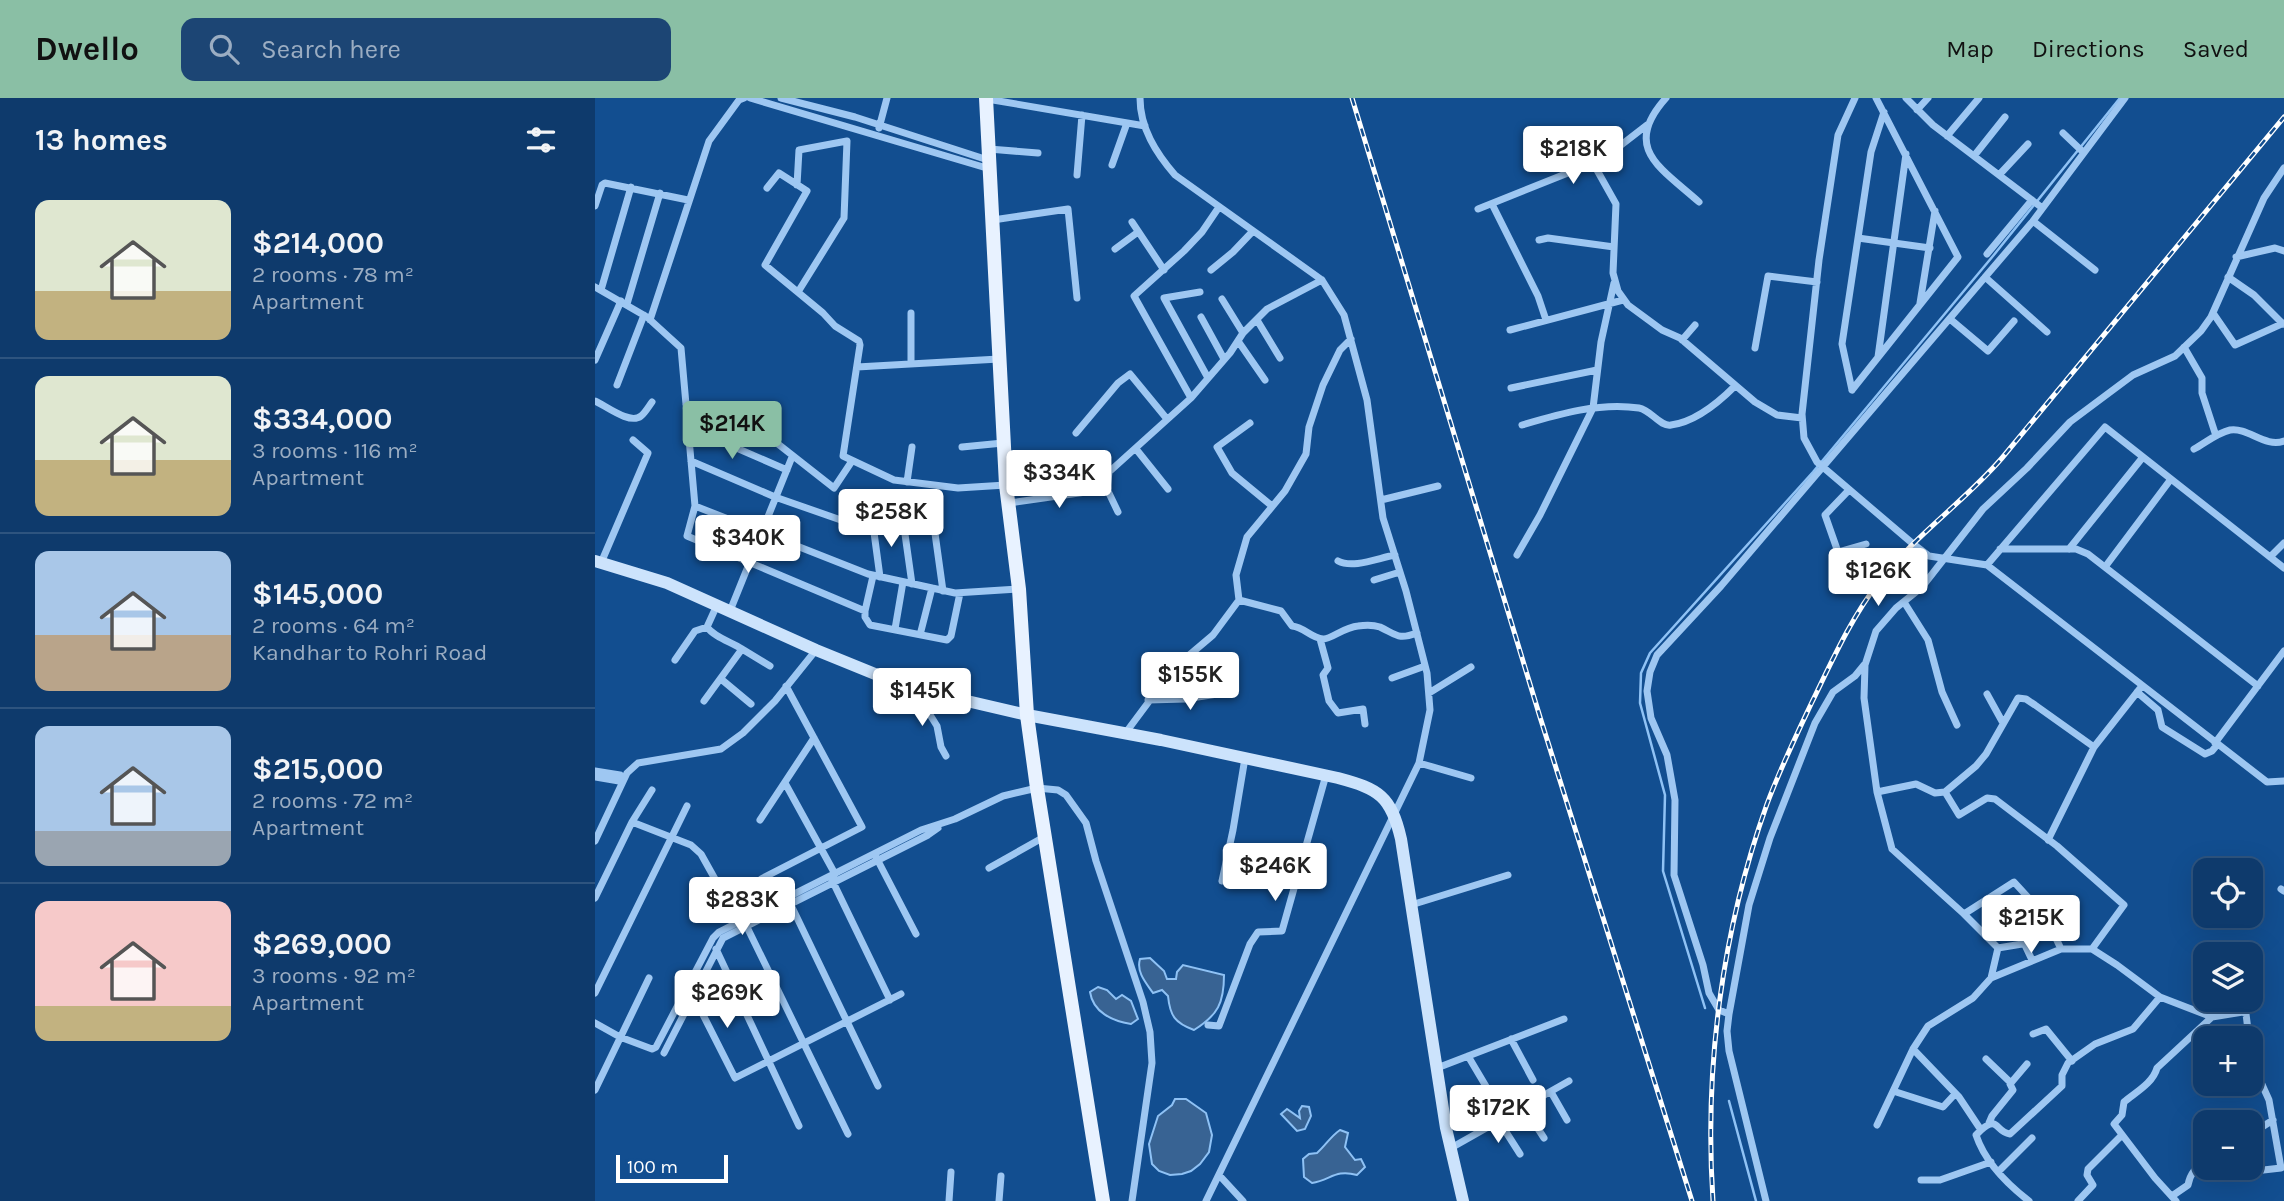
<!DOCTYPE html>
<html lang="en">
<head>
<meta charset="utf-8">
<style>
	body { margin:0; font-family:Karla,sans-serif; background:#1c4574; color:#f1f3f6; height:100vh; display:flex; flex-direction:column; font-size:26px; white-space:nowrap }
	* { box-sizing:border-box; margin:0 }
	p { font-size:23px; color:#9badc2 }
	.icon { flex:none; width:38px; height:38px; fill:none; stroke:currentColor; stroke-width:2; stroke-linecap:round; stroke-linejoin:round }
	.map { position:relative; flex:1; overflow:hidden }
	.drawer { display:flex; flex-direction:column; background:#0e3a6c; width:595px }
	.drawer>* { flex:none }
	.tools { position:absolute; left:1598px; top:760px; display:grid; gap:14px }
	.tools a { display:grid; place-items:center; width:70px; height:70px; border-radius:14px; background:#0e3a6c; box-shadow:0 7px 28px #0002,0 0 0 2px #2e547f; font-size:35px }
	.scale { position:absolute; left:21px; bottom:18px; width:112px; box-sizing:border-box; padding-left:7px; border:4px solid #fff; border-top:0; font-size:19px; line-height:24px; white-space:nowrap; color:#fff; -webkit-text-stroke:5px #124e90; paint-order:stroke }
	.price { position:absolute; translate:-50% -60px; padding:0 16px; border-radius:7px; background:#fff; color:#222; font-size:23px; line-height:46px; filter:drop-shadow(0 2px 4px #0008) }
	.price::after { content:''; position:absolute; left:50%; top:42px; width:21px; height:16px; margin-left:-10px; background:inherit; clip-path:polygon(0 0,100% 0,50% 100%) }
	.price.current { background:#8abfa5; color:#111 }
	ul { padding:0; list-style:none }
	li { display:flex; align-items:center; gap:21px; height:175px; padding:0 35px }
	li+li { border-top:2px solid #2e547f }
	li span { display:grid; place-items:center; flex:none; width:196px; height:140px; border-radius:14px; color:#555 }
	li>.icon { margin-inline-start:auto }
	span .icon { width:84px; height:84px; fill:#fffc; stroke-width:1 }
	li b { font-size:30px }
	h2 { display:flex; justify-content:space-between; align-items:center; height:84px; padding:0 35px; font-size:30px }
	header { display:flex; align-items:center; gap:42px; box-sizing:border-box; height:98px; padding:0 35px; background:#8abfa5; color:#111 }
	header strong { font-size:33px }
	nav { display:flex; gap:38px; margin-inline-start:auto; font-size:24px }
	.search { width:490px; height:63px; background:#1c4574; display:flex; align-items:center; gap:18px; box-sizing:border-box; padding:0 24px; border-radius:14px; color:#9badc2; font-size:26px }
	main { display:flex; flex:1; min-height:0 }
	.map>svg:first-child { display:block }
	.water { fill:#386393; stroke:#8fc2f5; stroke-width:2 }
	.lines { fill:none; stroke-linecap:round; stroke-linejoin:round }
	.stream { stroke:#8fc2f5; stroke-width:2.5 }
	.street { stroke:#9ec7f2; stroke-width:7 }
	.secondary { stroke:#cce3fc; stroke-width:12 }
	.primary { stroke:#e8f2ff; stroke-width:14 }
	.rail-casing { stroke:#fff; stroke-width:5 }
	.rail { stroke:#124e90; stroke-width:2.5; stroke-dasharray:8; stroke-linecap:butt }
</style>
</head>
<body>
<header>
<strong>Dwello</strong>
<div class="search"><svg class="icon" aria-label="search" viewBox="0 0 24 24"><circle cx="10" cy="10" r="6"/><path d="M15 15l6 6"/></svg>Search here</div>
<nav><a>Map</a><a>Directions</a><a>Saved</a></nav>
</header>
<main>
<section class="drawer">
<h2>13 homes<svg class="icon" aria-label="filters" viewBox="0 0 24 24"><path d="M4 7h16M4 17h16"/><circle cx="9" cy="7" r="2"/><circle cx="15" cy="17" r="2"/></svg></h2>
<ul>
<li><span style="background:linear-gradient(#dfe7d0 65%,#c2b280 0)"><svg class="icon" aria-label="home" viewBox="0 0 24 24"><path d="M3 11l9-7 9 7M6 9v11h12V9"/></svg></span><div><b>$214,000</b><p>2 rooms · 78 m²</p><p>Apartment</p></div></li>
<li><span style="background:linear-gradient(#dfe7d0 60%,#c2b280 0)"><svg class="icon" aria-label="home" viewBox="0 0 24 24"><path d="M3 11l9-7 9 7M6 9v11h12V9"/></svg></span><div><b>$334,000</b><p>3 rooms · 116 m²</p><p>Apartment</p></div></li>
<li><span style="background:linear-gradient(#a9c7e8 60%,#b9a48a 0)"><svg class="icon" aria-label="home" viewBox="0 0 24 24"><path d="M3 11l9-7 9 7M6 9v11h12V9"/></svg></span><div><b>$145,000</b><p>2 rooms · 64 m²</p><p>Kandhar to Rohri Road</p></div></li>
<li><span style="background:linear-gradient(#a9c7e8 75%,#9aa5b1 0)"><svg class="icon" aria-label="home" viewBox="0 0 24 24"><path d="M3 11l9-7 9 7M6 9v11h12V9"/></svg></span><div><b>$215,000</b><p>2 rooms · 72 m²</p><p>Apartment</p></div></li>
<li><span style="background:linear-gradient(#f6c9c9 75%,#c2b280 0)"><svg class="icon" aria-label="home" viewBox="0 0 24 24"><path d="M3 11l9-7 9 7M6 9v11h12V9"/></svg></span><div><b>$269,000</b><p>3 rooms · 92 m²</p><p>Apartment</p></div></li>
</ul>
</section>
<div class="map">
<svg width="1689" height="1103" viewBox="0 0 1689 1103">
	<rect width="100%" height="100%" fill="#124e90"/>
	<!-- water -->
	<path class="water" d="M555 860 569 873 572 881H581L582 874 588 867 629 877C629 905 623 917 599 932 580 925 575 918 573 898L567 892 558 895C551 885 541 874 545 861Z
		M503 889 512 892 521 901 527 897 536 903 543 921 536 926C517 923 498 914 495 894Z
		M580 1001H591L611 1015 617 1037 614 1054 605 1066 596 1073 587 1076 575 1077 564 1073 557 1066 554 1046 563 1018 577 1007Z
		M707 1008 714 1009 716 1018 710 1031 702 1033 686 1016 692 1011 705 1020 704 1013Z
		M745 1032 753 1035 750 1049 760 1062 766 1061 770 1069 762 1077C740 1071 736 1082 717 1085L709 1079 708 1061 714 1056 722 1055C731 1047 735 1039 745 1032Z"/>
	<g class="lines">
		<!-- stream -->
		<path class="stream" d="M1110 910 1068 773 1070 697 1045 605 1046 575 1055 555 1218 374 1398 158 1525 0
			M1134 1003 1161 1103"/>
		<!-- street -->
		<path class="street" d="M155 0 395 71
			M186 0 260 19 393 62
			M545 0C545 30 561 55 580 77L727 182 749 217 772 302 788 420 811 493 832 575 835 612 824 665 611 1103
			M1071 0C1026 50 1066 70 1104 104
			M1260 0 1243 37 1224 162 1207 316 1209 340 1222 364 1317 445 1334 458 1392 467 1672 684 1689 683
			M1311 0 1338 27 1446 109
			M392 1 550 28
			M1322 12 1333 0
			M284 30 292 0
			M1468 35 1488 54
			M1352 38 1384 0
			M394 51 443 55
			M1379 58 1410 19
			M998 65 1021 106 1018 175 1023 193 1033 207 1067 232 1085 240 1160 304 1182 317 1207 320
			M517 67 532 25
			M482 77 487 17
			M1404 77 1433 46
			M202 87 204 52 252 43 249 120 203 194
			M172 90 184 75 212 93 170 167 228 215 240 228 264 243 265 247 248 358 299 382 363 390 411 387
			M897 106 943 198 951 222
			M0 108 7 87 10 85 93 102
			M883 111 1008 61 1052 27
			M398 122 473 111 482 200
			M1438 123 1500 172
			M537 124 569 172
			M1263 140 1335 150
			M944 142 953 140 1019 149
			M520 151 543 134
			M1392 156 1437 102
			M1641 159 1680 150 1689 153
			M616 172 638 154 658 133
			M1390 179 1452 234
			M1633 179 1659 197 1688 226
			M0 189 52 219 86 250 100 408 92 438 270 513
			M6 192 36 89
			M605 194 569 200 613 280
			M627 201 648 235
			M1325 205 1340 113
			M32 206 65 95
			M316 215V266
			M1618 215 1640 247 1689 225
			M606 219 629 261
			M1355 221 1393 253 1419 223
			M55 222 114 43 144 2 149 0
			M662 222 685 260
			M915 232 1028 202
			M1087 242 1100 227
			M643 243 670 282
			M1589 249 1607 280V295L1621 338
			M1160 250 1173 178 1222 184
			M1283 259 1311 56
			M0 262 26 203
			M262 269 404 261
			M22 287 49 217
			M916 290 1002 272
			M1257 292 1363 159 1281 0
			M1257 292 1247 246 1276 54 1289 14
			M596 300 539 198 589 153 607 134 624 109
			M0 303C11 308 35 327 46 318 50 315 54 308 57 304
			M91 306 183 346 239 390 257 363
			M655 325 622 349 637 375 677 408
			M927 327C964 316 1005 304 1044 310 1056 312 1065 329 1076 327 1100 324 1124 304 1140 288
			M93 329 192 372
			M481 335 523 285 535 276 572 321
			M367 349 408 345
			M541 351 573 391
			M1599 351C1610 345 1622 335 1635 332 1653 329 1670 350 1689 343
			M96 363 180 399 263 428 338 421 348 493
			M312 384 317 349
			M1254 392 1230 417 1243 454 1271 446
			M786 402 843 388
			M414 405 512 391
			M100 408 273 476 360 495 424 491
			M523 414 512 391 514 374 596 300 635 255 648 235 672 211 727 182
			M308 422 317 486
			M278 427 285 479
			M1405 451H1481L1493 456 1663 588
			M1474 451 1548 359
			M922 457 945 417 998 310 1006 244 1019 185
			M1675 459 1689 445
			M743 463C758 471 783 460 800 457
			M6 465 53 355 38 342
			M1392 467 1510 329 1689 470
			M1510 469 1576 381
			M278 478 270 513V519L275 527 352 542 356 538 365 495
			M779 482 805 474
			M644 502 686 513 697 528C709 529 716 540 728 541 735 542 749 529 763 528 770 527 779 527 785 529 802 537 803 542 822 535
			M1309 504 1333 542 1347 594 1362 627
			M135 513 197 359
			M300 531 308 484
			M325 537 337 490
			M725 541 733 570 728 577 734 603 743 615 768 611 770 626
			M147 551 175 568
			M80 562 100 533 112 529
			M797 580 830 568
			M126 581 156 606
			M330 593 332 612 342 628 346 649 351 658
			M1542 594 1563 612 1567 629 1610 656 1617 653 1622 647
			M834 595 876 569
			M1392 596 1408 625
			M553 602 590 601 635 594
			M109 603 147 551C136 544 119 539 112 529L122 507
			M529 637 579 570 618 537 644 502 641 477 652 439 690 393 711 356 714 329 728 287 745 252 756 241
			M1620 645 1689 553
			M824 665 876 680
			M0 673 25 677 24 683 0 679
			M190 685 240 776
			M1282 694 1321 686 1340 695 1350 694 1364 717 1392 700 1400 701 1462 748 1529 807 1497 851
			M1350 694 1381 668 1391 656 1423 600 1431 601 1440 607 1499 649
			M165 722 219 640
			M37 724 96 747 106 756 144 824
			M1453 742 1499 649 1547 588
			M0 743 32 675 43 665 126 651 148 635 180 603 221 552
			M281 759 321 836
			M394 770 449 739
			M166 781 267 729 191 588
			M237 782 295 902
			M627 783 638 732 650 660
			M1686 791 1689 793
			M0 800 37 724 57 692
			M194 803 283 988
			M816 807 913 777
			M1369 816 1419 784 1451 819 1466 851
			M151 827 253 1036
			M1429 845 1437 862
			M1403 850 1427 846 1456 830
			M121 851 204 1028
			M1396 880 1466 851H1497L1522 867 1565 899 1617 919 1648 914 1651 916 1654 940
			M0 895 92 708
			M98 897 140 980 306 896
			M1134 916 1154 807 1175 740 1220 625 1238 594 1260 578 1269 567
			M0 925 25 939 57 951 61 949 118 840 124 834 326 732 360 721 408 698 442 690 463 692 471 697 491 725 501 763 548 904 555 934 557 965 537 1103
			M613 927 624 928 655 846 663 834 687 833 731 677
			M1438 936 1451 931 1477 963
			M916 941 938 982
			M1318 951 1364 999 1386 1032 1381 1037C1390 1064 1412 1086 1434 1103
			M69 955 128 840 333 737 343 730
			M873 958 892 990
			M1391 961 1416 985
			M842 970 969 921
			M0 992 54 880
			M1298 993 1348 1009 1360 996
			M956 994 972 1022
			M929 1009 949 1040
			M904 1023 925 1056
			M1394 1025 1397 1018 1418 992 1415 986 1432 966
			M1282 1027 1318 951 1333 928 1378 900 1396 880 1403 850 1369 816 1297 751 1282 694 1269 600 1270 567 1281 533 1301 510 1327 489 1388 411 1432 370 1475 324 1538 277 1580 258 1606 233 1616 219 1669 100 1689 70
			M1386 1032C1404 1017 1400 1034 1415 1036L1467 988V977L1473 965 1500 946 1538 931 1565 899
			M1656 1042 1667 1029 1678 1022
			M856 1050 974 983
			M1403 1074 1437 1040
			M1642 1075 1686 1070 1674 1002 1660 971 1656 946
			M624 1077 648 1103
			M1326 1082H1345L1396 1064
			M1577 1098 1593 1087C1595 1076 1600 1069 1610 1065
			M354 1103 356 1074
			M404 1103 406 1078
			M1171 1103 1134 953 1132 933 1134 916 1124 912 1114 895 1108 867 1079 777 1080 702 1072 657 1056 620 1052 593 1055 574 1062 557 1126 488 1438 123 1530 0
			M1483 1103 1498 1087 1492 1077 1493 1071 1527 1037
			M1581 1103 1560 1080 1519 1026 1527 1017 1529 1004C1541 994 1558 985 1562 970L1617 919"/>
		<!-- secondary -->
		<path class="secondary" d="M0 463 72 485 221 552 312 589 432 617 566 642 743 680C784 691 796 698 806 741L851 1030 868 1103"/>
		<!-- primary -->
		<path class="primary" d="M391 0 411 387 424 491 432 617 442 690 508 1103"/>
		<!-- rail casing -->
		<g class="rail-casing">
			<path id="rail" d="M757 0 945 619 1097 1103
				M1118 1103C1109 970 1127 832 1172 706 1185 671 1201 638 1217 604 1237 563 1256 520 1284 484 1320 437 1369 404 1407 360L1689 19"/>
		</g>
		<!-- rail -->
		<use href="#rail" class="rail"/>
	</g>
</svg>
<div class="tools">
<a><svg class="icon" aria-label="locate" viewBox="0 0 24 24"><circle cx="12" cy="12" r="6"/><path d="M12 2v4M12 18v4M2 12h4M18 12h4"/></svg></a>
<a><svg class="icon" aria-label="layers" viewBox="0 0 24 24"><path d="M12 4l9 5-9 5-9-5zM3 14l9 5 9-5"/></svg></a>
<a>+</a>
<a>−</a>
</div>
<div class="scale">100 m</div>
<b class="price" style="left:978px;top:88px">$218K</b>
<b class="price current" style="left:137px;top:363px">$214K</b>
<b class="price" style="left:464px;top:412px">$334K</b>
<b class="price" style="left:296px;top:451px">$258K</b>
<b class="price" style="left:153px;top:477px">$340K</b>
<b class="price" style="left:1283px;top:510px">$126K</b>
<b class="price" style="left:595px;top:614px">$155K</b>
<b class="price" style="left:327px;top:630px">$145K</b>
<b class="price" style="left:680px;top:805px">$246K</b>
<b class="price" style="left:147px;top:839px">$283K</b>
<b class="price" style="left:1436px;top:857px">$215K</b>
<b class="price" style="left:132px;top:932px">$269K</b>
<b class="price" style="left:903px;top:1047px">$172K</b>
</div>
</main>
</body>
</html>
